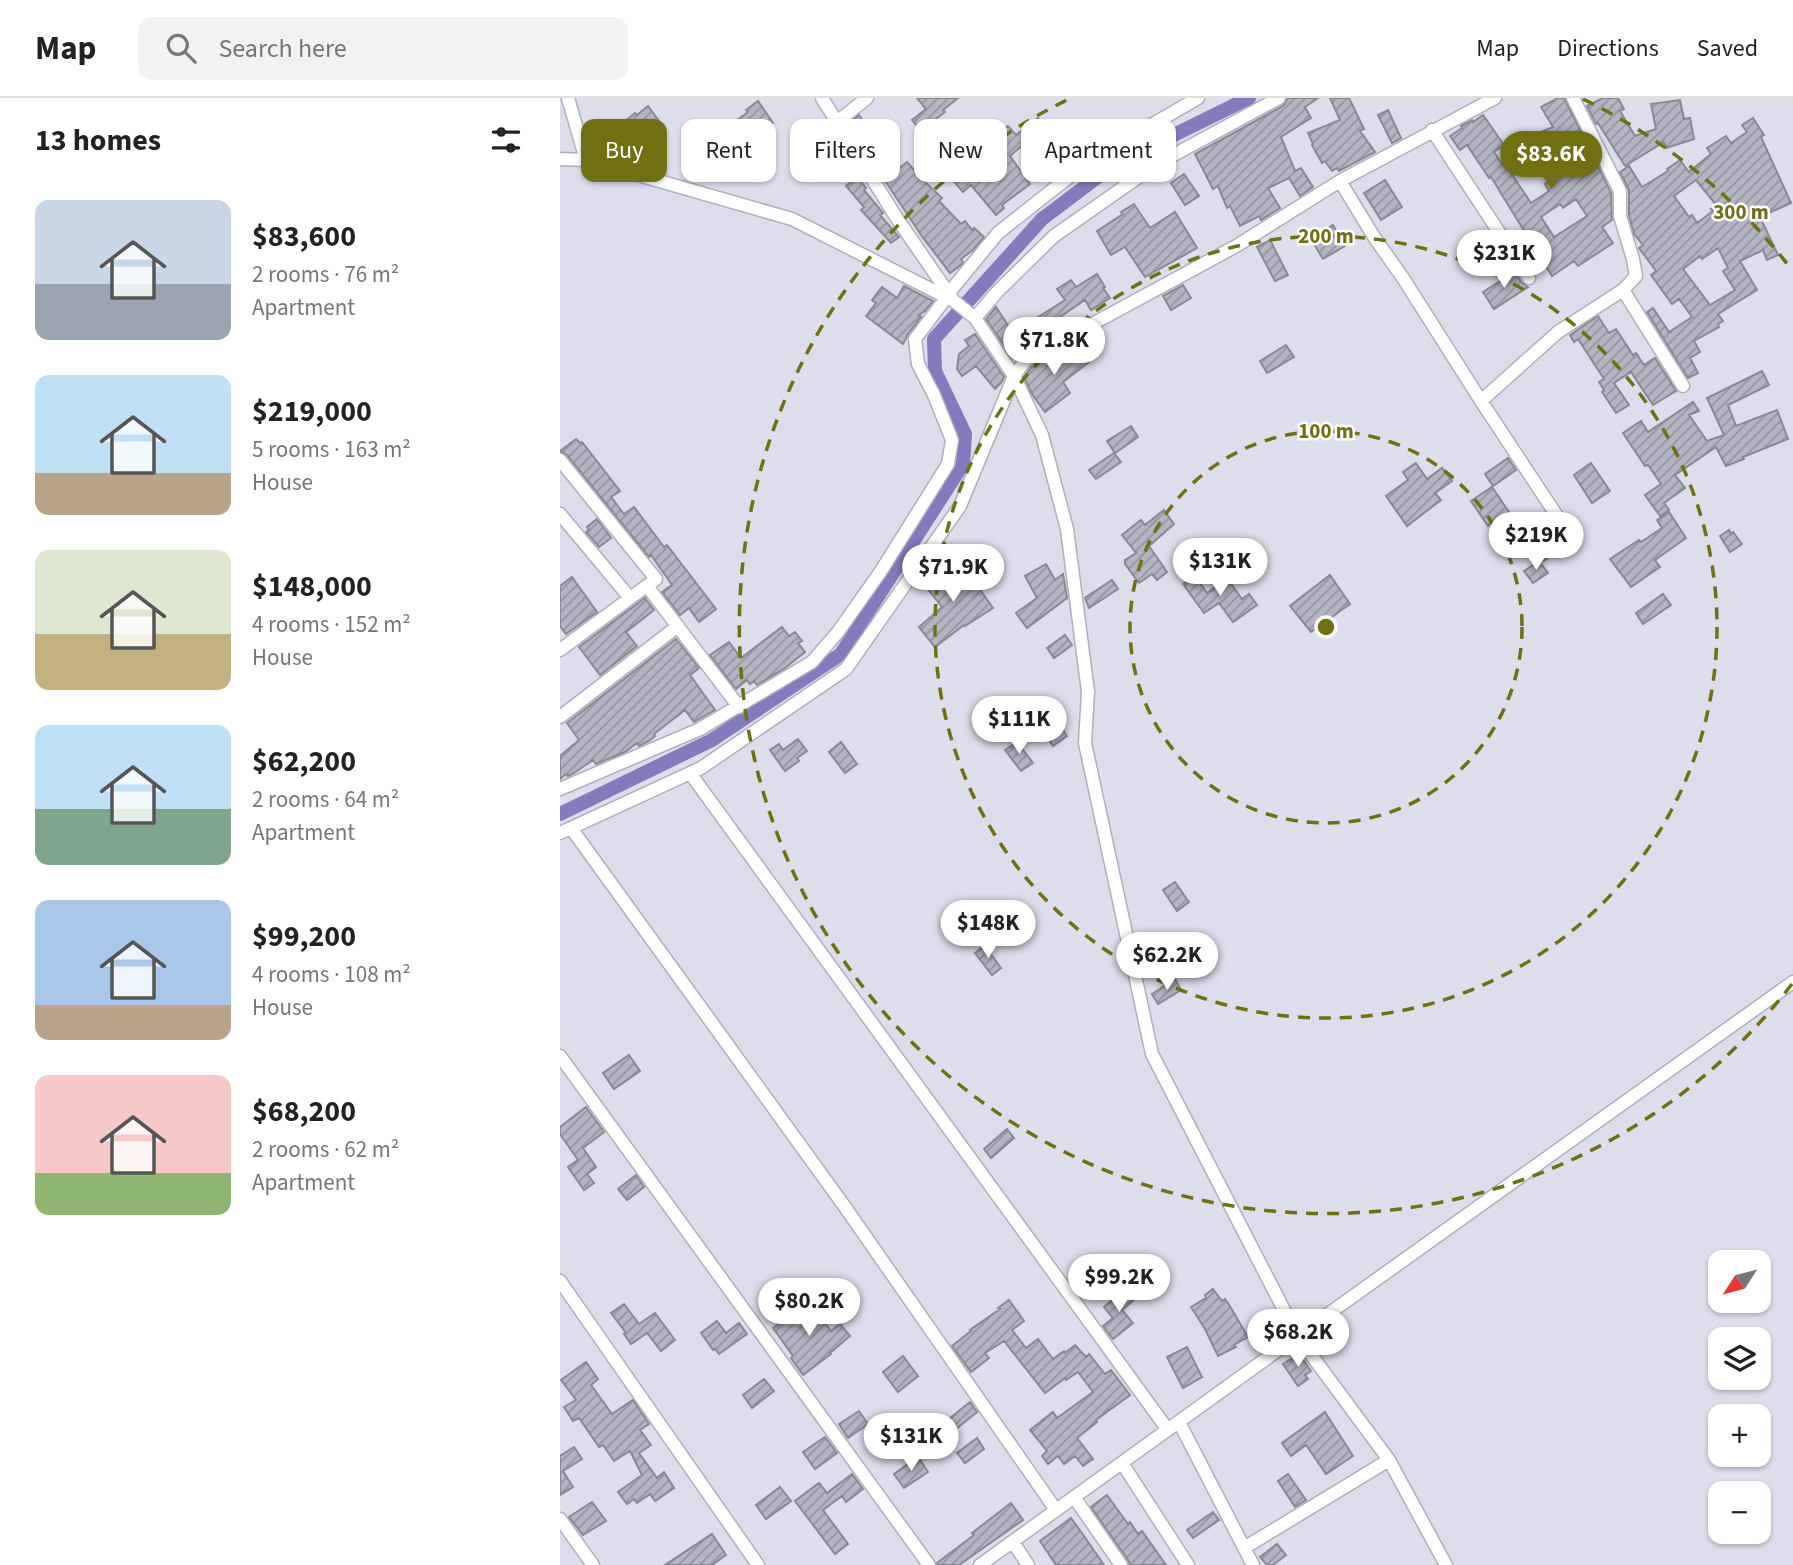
<!DOCTYPE html>
<html lang="en">
<head>
<meta charset="utf-8">
<style>
	body { margin:0; font-family:"Source Sans 3",sans-serif; background:#f2f2f2; color:#222; height:100vh; display:flex; flex-direction:column; font-size:26px; white-space:nowrap }
	* { box-sizing:border-box; margin:0 }
	p { font-size:23px; color:#767676 }
	.icon { flex:none; width:38px; height:38px; fill:none; stroke:currentColor; stroke-width:2; stroke-linecap:round; stroke-linejoin:round }
	.map { position:relative; flex:1; overflow:hidden }
	.sheet { display:flex; flex-direction:column; background:#fff; width:560px }
	.sheet>* { flex:none }
	.top-card { position:absolute; left:21px; top:21px; width:665px; height:63px; display:flex; gap:14px }
	.needle { width:46px; rotate:234deg }
	.controls { position:absolute; left:1148px; top:1152px; display:grid; gap:14px }
	.controls a { display:grid; place-items:center; width:63px; height:63px; border-radius:14px; background:#fff; box-shadow:0 2px 5px #0004; font-size:35px }
	.price { position:absolute; translate:-50% -60px; padding:0 16px; border-radius:24px; background:#fff; color:#222; font-size:23px; line-height:46px; filter:drop-shadow(0 2px 4px #0008) }
	.price::after { content:''; position:absolute; left:50%; top:42px; width:21px; height:16px; margin-left:-10px; background:inherit; clip-path:polygon(0 0,100% 0,50% 100%) }
	.price.current { background:#707013; color:#fff }
	ul { padding:0; list-style:none }
	li { display:flex; align-items:center; gap:21px; height:175px; padding:0 35px }
	li span { display:grid; place-items:center; flex:none; width:196px; height:140px; border-radius:14px; color:#555 }
	li>.icon { margin-inline-start:auto }
	span .icon { width:84px; height:84px; fill:#fffc; stroke-width:1 }
	li b { font-size:30px }
	h2 { display:flex; justify-content:space-between; align-items:center; height:84px; padding:0 35px; font-size:30px }
	.pill { padding:0 24px; border-radius:14px; background:#fff; box-shadow:0 2px 5px #0004; font-size:24px; line-height:63px }
	.pill.current { background:#707013; color:#fff }
	header { display:flex; align-items:center; gap:42px; box-sizing:border-box; height:98px; padding:0 35px; background:#fff; border-bottom:2px solid #e0e0e0 }
	header strong { font-size:33px }
	nav { display:flex; gap:38px; margin-inline-start:auto; font-size:24px }
	.search { width:490px; height:63px; background:#f2f2f2; display:flex; align-items:center; gap:18px; box-sizing:border-box; padding:0 24px; border-radius:14px; color:#767676; font-size:26px }
	main { display:flex; flex:1; min-height:0 }
	.map>svg:first-child { display:block }
	.lines { fill:none; stroke-linecap:round; stroke-linejoin:round }
	.canal { stroke:#847abe; stroke-width:14 }
	.building { fill:url(#building-hatch); stroke:#898896; stroke-width:2; fill-rule:evenodd }
	.street-casing { stroke:#afaebc; stroke-width:15 }
	.street { stroke:#fff; stroke-width:12 }
	.ring { fill:none; stroke:#707013; stroke-width:3.5; stroke-dasharray:12 9 }
	.centre { fill:#707013; stroke:#fff; stroke-width:3.5 }
	.ring-label { font-size:21px; text-anchor:middle; font-weight:bold; fill:#707013; stroke:#fff; stroke-width:5; stroke-linejoin:round; paint-order:stroke }
</style>
</head>
<body>
<header>
<strong>Map</strong>
<div class="search"><svg class="icon" aria-label="search" viewBox="0 0 24 24"><circle cx="10" cy="10" r="6"/><path d="M15 15l6 6"/></svg>Search here</div>
<nav><a>Map</a><a>Directions</a><a>Saved</a></nav>
</header>
<main>
<section class="sheet">
<h2>13 homes<svg class="icon" aria-label="filters" viewBox="0 0 24 24"><path d="M4 7h16M4 17h16"/><circle cx="9" cy="7" r="2"/><circle cx="15" cy="17" r="2"/></svg></h2>
<ul>
<li><span style="background:linear-gradient(#c9d6e8 60%,#9aa5b1 0)"><svg class="icon" aria-label="home" viewBox="0 0 24 24"><path d="M3 11l9-7 9 7M6 9v11h12V9"/></svg></span><div><b>$83,600</b><p>2 rooms · 76 m²</p><p>Apartment</p></div></li>
<li><span style="background:linear-gradient(#bfe0f5 70%,#b9a48a 0)"><svg class="icon" aria-label="home" viewBox="0 0 24 24"><path d="M3 11l9-7 9 7M6 9v11h12V9"/></svg></span><div><b>$219,000</b><p>5 rooms · 163 m²</p><p>House</p></div></li>
<li><span style="background:linear-gradient(#dfe7d0 60%,#c2b280 0)"><svg class="icon" aria-label="home" viewBox="0 0 24 24"><path d="M3 11l9-7 9 7M6 9v11h12V9"/></svg></span><div><b>$148,000</b><p>4 rooms · 152 m²</p><p>House</p></div></li>
<li><span style="background:linear-gradient(#bfe0f5 60%,#7fa58c 0)"><svg class="icon" aria-label="home" viewBox="0 0 24 24"><path d="M3 11l9-7 9 7M6 9v11h12V9"/></svg></span><div><b>$62,200</b><p>2 rooms · 64 m²</p><p>Apartment</p></div></li>
<li><span style="background:linear-gradient(#a9c7e8 75%,#b9a48a 0)"><svg class="icon" aria-label="home" viewBox="0 0 24 24"><path d="M3 11l9-7 9 7M6 9v11h12V9"/></svg></span><div><b>$99,200</b><p>4 rooms · 108 m²</p><p>House</p></div></li>
<li><span style="background:linear-gradient(#f6c9c9 70%,#8fb573 0)"><svg class="icon" aria-label="home" viewBox="0 0 24 24"><path d="M3 11l9-7 9 7M6 9v11h12V9"/></svg></span><div><b>$68,200</b><p>2 rooms · 62 m²</p><p>Apartment</p></div></li>
</ul>
</section>
<div class="map">
<svg width="1233" height="1467" viewBox="0 0 1233 1467">
	<defs>
		<pattern id="building-hatch" width="6" height="6" patternUnits="userSpaceOnUse" patternTransform="scale(1.75)"><rect width="6" height="6" fill="#b5b4c2"/><path d="M-1 1l2-2M0 6l6-6M5 7l2-2" fill="none" stroke="#94939f"/></pattern>
	</defs>
	<rect width="100%" height="100%" fill="#deddec"/>
	<g class="lines">
		<!-- canal -->
		<path class="canal" d="M0 716 152 642 281 556 403 366 405 336 375 273 374 241 482 121 555 66 689 0"/>
	</g>
	<!-- building -->
	<path class="building" d="M357 0H398L383 12 385 14 376 21 379 25 364 37 352 22 366 11Z
		M728 0H758L745 9 751 20 721 39 735 73 741 70 753 89 740 98 729 80 708 90 720 110 701 122 699 118 680 128 670 108 667 110 658 88 653 91 635 56 723 8Z
		M770 0H789L804 31 800 33 815 54 779 73 777 70 772 73 765 63 762 65 752 47 753 46 748 35 780 22Z
		M998 0H1004L1021 34 1018 36 1033 64 1035 62 1051 95 1052 122 1042 129 1053 145 1018 168 1014 163 992 178 931 79 929 80 907 47 900 52 890 38 902 30 901 28 912 22 913 24 923 17 944 47 934 54 945 70 947 69 971 105 989 93 985 86 1010 68 993 38 970 53 964 44 974 37 993 29 981 9ZM1016 101 1027 118 994 139 981 119 1000 106 1003 110Z
		M1043 0H1058L1064 11 1060 13 1075 38 1096 31 1091 6 1120 2 1124 21 1130 20 1134 41 1106 50 1104 44 1065 68 1038 25 1036 26 1027 8Z
		M198 3 213 25 182 47 168 29 188 14 186 12Z
		M88 8 102 27 74 49 73 47 60 56 55 48 44 55 36 44 65 25 64 24 75 15 77 17Z
		M828 12 841 40 832 45 818 17Z
		M299 17 324 54 320 56 334 75 347 64 359 78 382 100 379 103 401 126 405 123 412 132 414 130 424 139 413 152 401 161 403 164 401 167 390 175 361 137 312 63 299 41 300 40 289 25Z
		M478 20 488 34 502 24 524 56 512 66 511 64 496 73 488 61 491 59 475 36 450 58 470 86 442 107 444 110 436 117 411 87 403 94 378 65 407 42 422 61 445 44 438 35 448 28 456 37Z
		M1193 20 1204 37 1201 39 1231 105 1200 119 1218 157 1207 162 1203 152 1180 163 1197 192 1158 216 1163 223 1158 226 1159 229 1134 243 1140 254 1130 260 1138 275 1128 280 1087 214 1093 210 1109 234 1132 219 1119 201 1112 206 1091 177 1096 173 1079 150 1083 147 1074 136 1069 117V92L1060 74 1069 68 1082 89 1108 73 1107 71 1120 62 1129 74 1151 56 1147 50 1166 38 1171 45 1187 34 1182 27ZM1136 82 1157 108 1151 111 1153 113 1137 125 1132 117 1129 119 1114 98ZM1158 150 1168 170 1163 173 1175 192 1150 207 1123 171 1140 158 1142 161Z
		M624 76 639 98 625 107 611 85Z
		M297 79 306 90 304 92 323 115 320 117 339 139 331 145 301 112 304 109 286 88Z
		M825 82 842 109 821 122 804 95Z
		M574 106 590 130 615 114 637 150 585 179 565 149 551 157 537 133 563 116 561 114Z
		M773 127 785 148 763 161 751 141Z
		M710 142 728 177 715 183 697 149Z
		M954 174 962 185 968 189 934 211 923 194Z
		M537 176 545 189 543 190 550 200 531 212 525 202 497 221 501 227 453 260 426 221 436 209 449 229 460 222 464 228 505 202 497 191 511 182 516 189Z
		M623 187 631 200 611 212 603 198Z
		M344 188 373 203 365 213 359 217 361 219 348 236 343 246 306 218 316 205 312 202 322 189 337 200Z
		M1038 218 1049 235 1056 231 1073 257 1076 255 1084 267 1095 260 1116 293 1093 307 1071 274 1054 285 1069 307 1056 315 1042 294 1044 292 1039 284 1044 281 1018 241 1014 244 1010 237Z
		M415 236 444 279 441 285 435 291 416 268 402 278 397 271 399 256 409 248 405 242Z
		M515 246 529 264 503 284 510 295 485 314 472 296 464 279 472 269 485 262 486 263Z
		M726 247 734 259 707 275 700 263Z
		M1202 273 1209 287 1168 307 1176 328 1217 312 1228 341 1183 359 1184 361 1166 368 1156 349 1115 377 1125 390 1104 405 1109 412 1100 418 1085 397 1101 386 1088 367 1085 368 1063 335 1081 323 1088 334 1133 304 1139 313 1129 317 1147 343 1164 337 1147 300Z
		M571 328 578 339 555 355 547 343Z
		M16 341 20 345 22 344 60 393 51 399 64 416 74 409 104 449 107 447 156 511 139 524 129 510 120 517 102 494 112 487 91 457 89 459 7 357 0 353Z
		M554 355 561 364 536 381 529 372Z
		M948 360 956 372 933 388 925 376Z
		M856 365 867 381 882 370 892 383 875 395 881 402 847 428 826 398 848 382 843 374Z
		M1031 365 1050 393 1032 405 1014 377Z
		M932 389 949 414 928 428 911 403Z
		M604 412 614 426 589 448 607 474 597 482 592 476 579 485 565 466V462L576 455 562 437 581 422 585 427Z
		M1109 414 1126 440 1095 462 1100 469 1071 489 1050 461 1079 442 1081 444 1102 430 1097 422Z
		M37 421 51 440 39 449 26 434 29 432 27 429Z
		M1169 432 1171 436 1173 434 1182 446 1170 454 1160 438Z
		M994 441 1001 451 983 463 977 454Z
		M979 463 988 475 973 485 964 473Z
		M486 466 495 482 503 476 507 500 467 530 456 515 477 500 465 478Z
		M375 467 386 480 403 468 433 510 405 528 404 527 375 549 359 529 382 509 362 484Z
		M770 477 790 506 751 534 730 508Z
		M635 478 647 495 667 480 682 501 689 496 697 507 673 524 659 505 644 515 623 486Z
		M12 479 37 514 6 536 0 528V488Z
		M552 482 558 491 529 510 525 500Z
		M1103 496 1111 507 1083 526 1076 515Z
		M85 500 94 512 66 534 77 548 40 577 19 549Z
		M222 529 229 538 235 534 242 543 238 545 245 554 225 570 197 587 194 583 190 586 187 582 176 591 150 557 169 544 181 560Z
		M505 537 512 547 494 560 487 550Z
		M116 541 139 570 130 577 155 612 134 624 125 612 94 636 95 638 89 643 79 648 77 645 65 654 36 666 33 662 14 675 8 678 6 676 0 681V658L19 642 7 625Z
		M496 622 507 638 493 648 482 632Z
		M238 641 247 653 237 660 239 663 225 673 210 652 219 646 223 652Z
		M281 644 297 666 285 675 269 654Z
		M457 644 473 665 461 673 445 652Z
		M615 784 629 804 617 813 603 792Z
		M425 848 441 870 432 877 415 855Z
		M615 881 621 892 598 906 592 896Z
		M69 957 80 973 54 991 43 975Z
		M26 1009 44 1034 23 1050 36 1069 27 1076 34 1085 24 1092 8 1069 18 1062 0 1036V1029Z
		M447 1031 454 1040 431 1060 424 1051Z
		M76 1077 84 1089 67 1102 58 1091Z
		M566 1191 575 1201 562 1212 573 1225 553 1241 543 1228 553 1220 544 1209Z
		M653 1191 662 1203 665 1201 671 1210 688 1239 674 1247 676 1249 658 1258 645 1231 631 1209 646 1200 645 1197Z
		M449 1202 464 1223 452 1232 466 1250 478 1241 493 1261 504 1253 505 1255 515 1247 526 1259 529 1256 545 1276 551 1272 570 1297 536 1322 537 1324 517 1340 533 1361 523 1368 515 1358 504 1366 498 1358 488 1366 482 1358 487 1353 470 1332 493 1314 497 1320 533 1294 518 1274 506 1282 505 1280 485 1295 444 1243 425 1255 429 1260 411 1274 392 1248 411 1233 410 1232 440 1211 438 1210Z
		M249 1204 271 1233 280 1226 290 1238 270 1255 271 1256 243 1277 231 1260 233 1258 213 1230Z
		M64 1206 79 1226 95 1215 115 1242 101 1253 87 1235 71 1246 64 1236 66 1235 51 1215Z
		M157 1223 166 1235 179 1225 187 1236 159 1256 155 1251 153 1252 141 1235Z
		M627 1249 642 1279 623 1290 607 1259Z
		M739 1256 751 1273 745 1277 748 1281 738 1288 723 1266Z
		M343 1258 358 1278 338 1294 323 1274Z
		M26 1264 38 1281 31 1287 52 1316 73 1302 89 1326 80 1332 91 1347 79 1355 97 1380 104 1374 114 1390 95 1403 90 1396 77 1405 74 1401 67 1406 58 1394 82 1377 70 1353 54 1363 43 1347 39 1349 19 1320 13 1323 4 1309 16 1302 1 1282Z
		M204 1281 214 1293 192 1310 183 1297Z
		M410 1304 417 1314 396 1331 389 1321Z
		M299 1313 308 1326 288 1340 279 1326Z
		M765 1314 793 1358 766 1376 746 1347 731 1358 722 1345Z
		M265 1339 277 1355 255 1371 243 1354Z
		M417 1340 424 1351 405 1365 397 1355Z
		M14 1349 22 1361 3 1373 13 1389 0 1397V1358Z
		M358 1359 368 1374 344 1390 334 1376Z
		M292 1376 303 1391 286 1404 282 1398 263 1412 288 1446 275 1456 235 1403 259 1385 267 1395Z
		M728 1376 746 1402 735 1409 718 1383Z
		M220 1389 231 1403 206 1421 196 1407Z
		M547 1397 568 1426 570 1424 578 1436 582 1433 606 1467H570L568 1462 531 1409Z
		M32 1404 46 1423 23 1437 9 1419Z
		M451 1405 463 1422 399 1467H378L377 1465 414 1437 412 1435Z
		M653 1414 659 1422 633 1440 627 1432Z
		M511 1420 524 1438 544 1467H496L480 1443Z
		M152 1436 166 1457 152 1467H105Z
		M717 1446 726 1457 713 1467H707L700 1459Z"/>
	<g class="lines">
		<!-- street casing -->
		<g class="street-casing">
			<path id="street" d="M8 0 26 62
				M262 0 336 119 393 202
				M277 24 307 0
				M872 32 969 180
				M0 61 26 62 232 121 394 203 415 220 454 278 482 337 507 431 528 594 525 645 592 956 738 1239 829 1362 886 1467
				M780 83 814 139 843 180 921 303 1003 427
				M1063 192 1123 288
				M388 196 438 135 529 63 638 0
				M415 220 437 194 494 138 597 66 719 0
				M921 303 998 234 1063 192 1076 178 1073 161 1060 118V93L1013 0
				M0 362 96 481 0 552
				M0 416 70 500
				M87 488 179 609
				M0 619 118 528
				M130 675 608 1332
				M0 691 140 631 252 564 278 534 321 473 388 366 392 342 374 297 358 266 355 241 386 200
				M11 730 285 1109 496 1412
				M0 735 141 670 286 571 400 408 454 278 466 262 678 147 780 83 935 0
				M0 958 369 1467
				M0 1183 198 1467
				M619 1324 693 1467
				M562 1365 628 1467
				M514 1399 561 1467
				M0 1421 33 1467
				M453 1444 468 1467
				M684 1450 829 1362
				M420 1467 764 1219 1233 884"/>
		</g>
		<!-- street -->
		<use href="#street" class="street"/>
	</g>
	<!-- distance rings -->
	<g class="ring">
		<circle cx="766" cy="529" r="196"/>
		<circle cx="766" cy="529" r="391"/>
		<path d="M1232 886A587 587 0 1 1 509 1M1023 1A587 587 0 0 1 1232 172"/>
	</g>
	<circle cx="766" cy="529" r="10" class="centre"/>
	<g class="ring-label">
		<text x="1181" y="121">300 m</text>
		<text x="766" y="145">200 m</text>
		<text x="766" y="340">100 m</text>
	</g>
</svg>
<div class="controls">
<a><svg class="needle" viewBox="-14 -14 28 28"><path d="M0-13l5 13h-10z" fill="#e53935"/><path d="M0 13l5-13h-10z" fill="#767676"/></svg></a>
<a><svg class="icon" aria-label="layers" viewBox="0 0 24 24"><path d="M12 4l9 5-9 5-9-5zM3 14l9 5 9-5"/></svg></a>
<a>+</a>
<a>−</a>
</div>
<b class="price current" style="left:991px;top:93px">$83.6K</b>
<b class="price" style="left:944px;top:192px">$231K</b>
<b class="price" style="left:494px;top:279px">$71.8K</b>
<b class="price" style="left:976px;top:474px">$219K</b>
<b class="price" style="left:660px;top:500px">$131K</b>
<b class="price" style="left:393px;top:506px">$71.9K</b>
<b class="price" style="left:459px;top:658px">$111K</b>
<b class="price" style="left:428px;top:862px">$148K</b>
<b class="price" style="left:607px;top:894px">$62.2K</b>
<b class="price" style="left:559px;top:1216px">$99.2K</b>
<b class="price" style="left:249px;top:1240px">$80.2K</b>
<b class="price" style="left:738px;top:1271px">$68.2K</b>
<b class="price" style="left:351px;top:1375px">$131K</b>
<div class="top-card">
<a class="pill current">Buy</a>
<a class="pill">Rent</a>
<a class="pill">Filters</a>
<a class="pill">New</a>
<a class="pill">Apartment</a>
</div>
</div>
</main>
</body>
</html>
